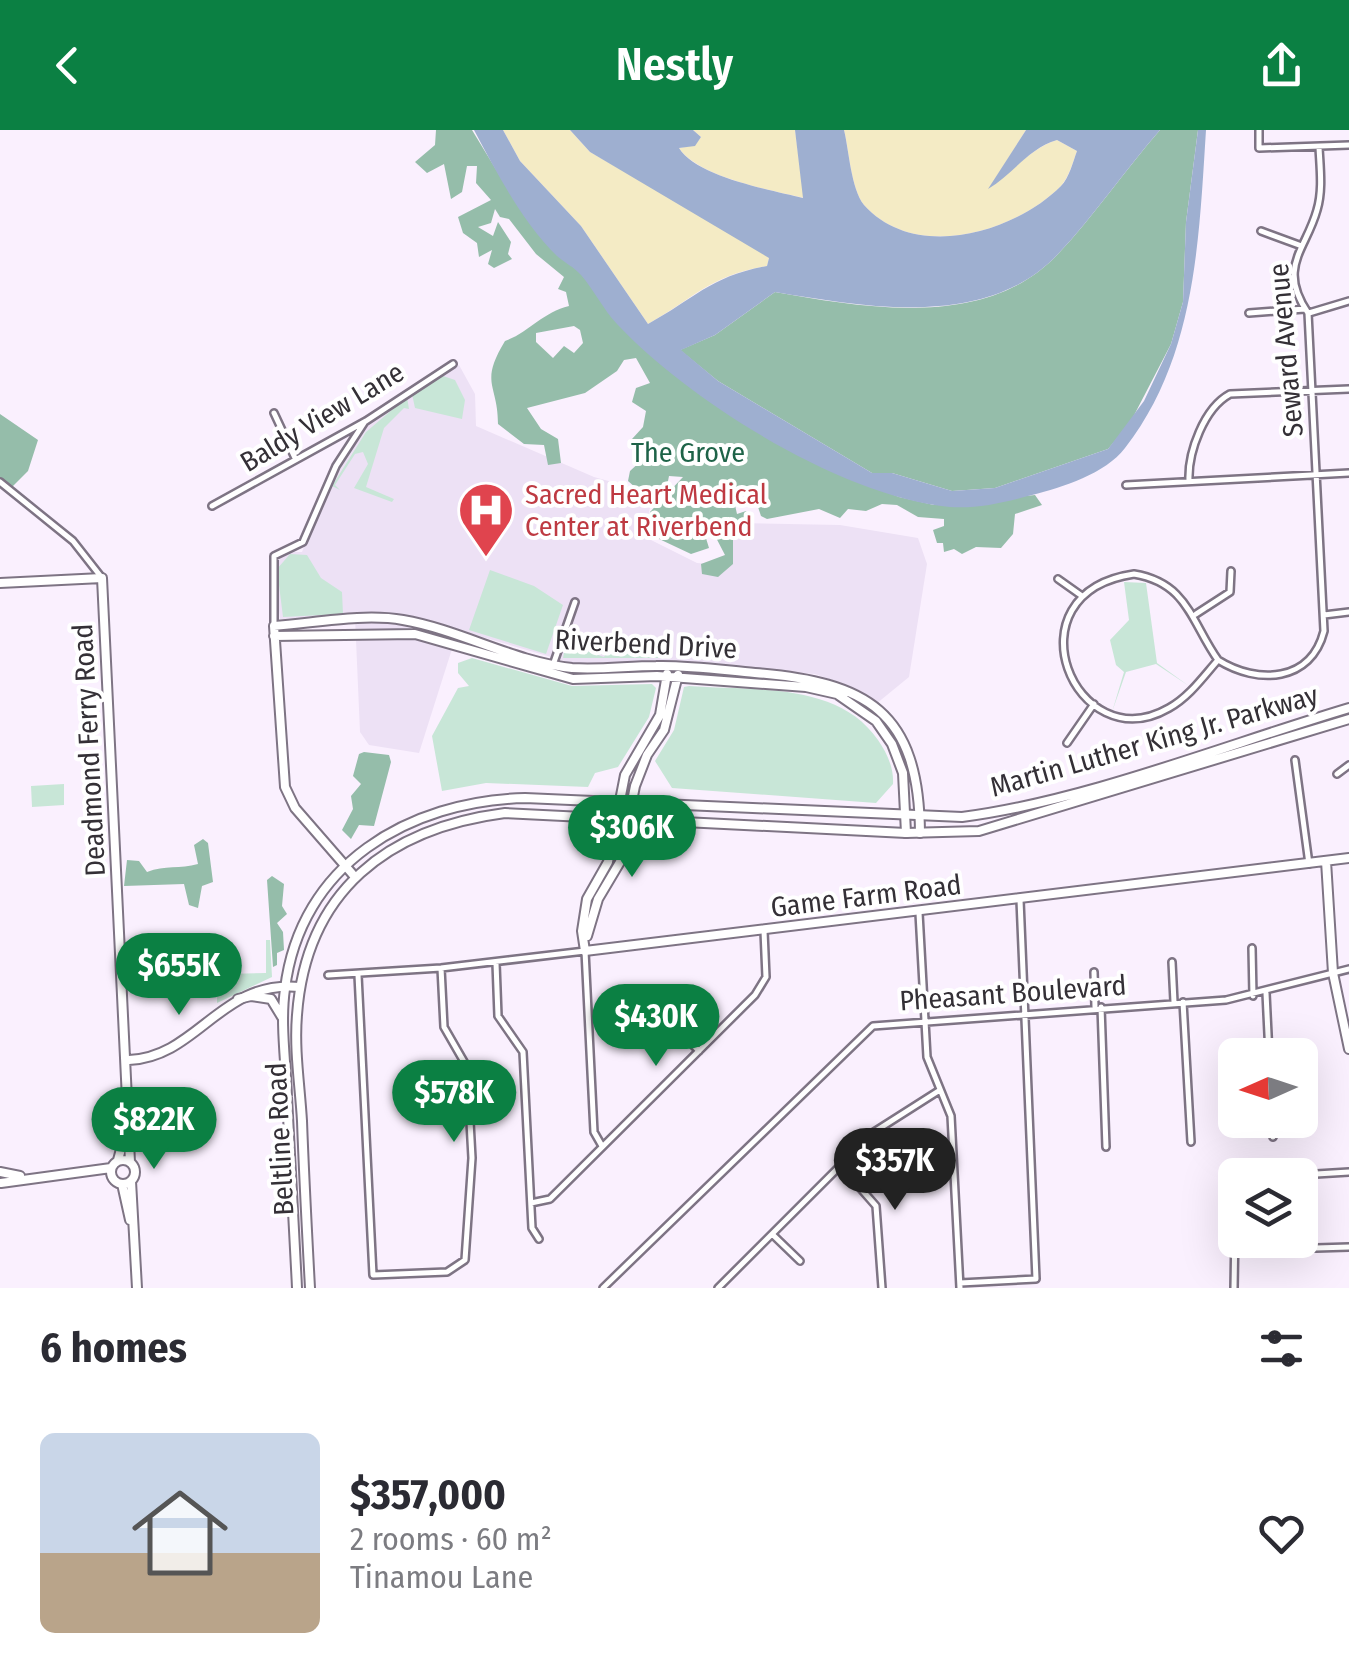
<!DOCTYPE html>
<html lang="en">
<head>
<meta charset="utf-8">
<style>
	body { margin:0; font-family:"Fira Sans Condensed",sans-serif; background:#f7f7f7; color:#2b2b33; height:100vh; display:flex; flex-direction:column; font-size:38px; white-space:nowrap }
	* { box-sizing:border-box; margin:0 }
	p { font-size:32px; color:#7c7c81 }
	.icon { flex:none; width:55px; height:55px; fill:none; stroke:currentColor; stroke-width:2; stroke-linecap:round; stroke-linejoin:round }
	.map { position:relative; height:1158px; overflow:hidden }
	.side { display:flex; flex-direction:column; background:#fff; flex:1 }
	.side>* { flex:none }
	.needle { width:65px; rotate:267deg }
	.fabs { position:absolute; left:1218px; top:908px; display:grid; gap:20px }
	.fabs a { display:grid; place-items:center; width:100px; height:100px; border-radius:15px; background:#fff; box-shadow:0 10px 40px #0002; font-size:50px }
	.price { position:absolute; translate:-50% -85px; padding:0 22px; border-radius:35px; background:#0b8043; color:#fff; font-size:32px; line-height:65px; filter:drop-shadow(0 2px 5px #0008) }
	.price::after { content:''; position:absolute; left:50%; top:60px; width:30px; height:22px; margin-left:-15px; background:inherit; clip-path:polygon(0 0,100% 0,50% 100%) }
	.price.on { background:#222; color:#fff }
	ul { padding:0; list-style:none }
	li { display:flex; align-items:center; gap:30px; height:250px; padding:0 40px }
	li+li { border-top:2px solid #e1e1e2 }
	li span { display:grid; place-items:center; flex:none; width:280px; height:200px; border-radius:15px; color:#555 }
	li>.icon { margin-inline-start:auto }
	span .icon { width:120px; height:120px; fill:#fffc; stroke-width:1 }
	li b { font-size:42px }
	h2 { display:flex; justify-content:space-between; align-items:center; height:120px; padding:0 40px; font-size:42px }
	header { display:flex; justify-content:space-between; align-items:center; height:130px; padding:0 40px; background:#0b8043; color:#fff; font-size:45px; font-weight:600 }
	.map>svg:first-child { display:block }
	.medical { fill:#ede1f5 }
	.green { fill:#c8e6d7 }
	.forest { fill:#95bdaa; fill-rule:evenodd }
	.sand { fill:#f4ebc5 }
	.water { fill:#9eafd0 }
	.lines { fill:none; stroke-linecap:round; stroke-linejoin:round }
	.street-casing { stroke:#7e7484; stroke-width:10 }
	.secondary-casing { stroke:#7e7484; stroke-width:12 }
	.primary-casing { stroke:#7e7484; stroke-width:12 }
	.street { stroke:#fff; stroke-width:5 }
	.secondary { stroke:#fff; stroke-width:8 }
	.primary { stroke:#fff; stroke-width:8 }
	.labels { text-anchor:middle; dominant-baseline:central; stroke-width:8; stroke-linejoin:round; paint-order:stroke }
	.street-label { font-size:28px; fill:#343036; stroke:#fff }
	.park-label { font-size:28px; fill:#1e6348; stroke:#fff }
	.health-label { font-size:28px; fill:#be3a42; stroke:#fff; text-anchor:start }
</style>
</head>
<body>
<header><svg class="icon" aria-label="back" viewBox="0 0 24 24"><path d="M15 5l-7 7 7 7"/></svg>Nestly<svg class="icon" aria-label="share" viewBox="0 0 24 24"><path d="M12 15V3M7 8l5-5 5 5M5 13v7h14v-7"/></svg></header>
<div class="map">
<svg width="1349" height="1158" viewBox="0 0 1349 1158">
	<rect width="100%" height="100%" fill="#faf0fe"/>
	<!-- medical -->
	<path class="medical" d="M459 235 475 264 476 296 594 347 641 360 651 374 643 406 697 433 727 435 734 393 840 395 918 408 927 434 909 547 876 574 847 555 815 544 659 532 575 534 458 500 419 623 369 615 360 602 355 487 280 489 274 436 286 422H302L330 352 368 296 402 268Z"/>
	<!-- green -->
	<path class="green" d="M443 246 455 250 465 270 462 289 415 278 412 264Z
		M407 267 409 279 404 278 384 298 366 357 394 369 392 372 354 358 368 334 363 322 355 324 335 355 340 360 332 356 366 302Z
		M290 424 307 425 321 448 342 462 343 484 283 487 277 439Z
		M490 440 534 456 563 475 546 524 469 500Z
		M1124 452 1146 453 1157 533 1189 556 1156 534 1126 542 1112 582 1124 542 1116 535 1110 510 1129 490Z
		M567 506 574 509 573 516 604 527 606 523 658 525V528H563Z
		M472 528 572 556 652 554 656 558 649 587 618 637 595 643 588 657 486 653 442 661 432 606 458 558 469 556 458 543V533Z
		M689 556C752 561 838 551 878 610 887 623 894 638 893 654L876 673 672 658 655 631 674 600 684 557Z
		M64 654V675L32 677 31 656Z
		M224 807 225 844 266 843V810H270L272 847 217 873 218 817Z"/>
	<!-- forest -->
	<path class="forest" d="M436 0H472L520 79 576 134 645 220 767 308 822 336 899 367 934 375 1035 365 1042 375 1015 384 1013 404 1001 418 976 417 962 424 954 419 944 422 943 413H937L933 400 944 396V389L918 387 897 375 882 374 866 381 848 379 840 388 819 379 767 389 761 386 755 368 746 374 751 363 744 358 733 366 737 384 746 381 751 388 733 410V434L718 447 702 444 701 434 725 425 712 400 705 405 709 418 691 424 657 408 673 406 672 399 658 403 649 393 650 382 683 347 669 346 666 361 636 358 628 351 630 341 642 330 640 319 632 309 643 297 646 281 632 272 636 258 650 253 636 228 624 230 617 241 585 263 527 278 541 299 558 309 561 333 548 335 544 315 524 314 498 294C498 253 479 254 505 211 528 203 543 182 569 176L566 162 558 159 564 147 536 124 509 89 500 87 495 79 491 93 478 97 493 106 498 92 511 112 508 124 512 129 494 138 488 134 492 120 479 127 477 113 463 103 458 87 491 70 476 53 477 36H467L462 62 451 69 444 34 427 43 415 32 435 15ZM574 196 580 200 583 213 574 223 564 216 553 228 536 212V203Z
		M1160 0H1198L1186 92 1183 172 1171 214 1130 293 1108 319 995 358 952 361 892 343H872L718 251 680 220 715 205 775 162C865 178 987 200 1058 124 1094 86 1125 40 1160 0Z
		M0 284 38 310 28 341 11 358 0 350Z
		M364 622 389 625 391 632 374 696 359 695 351 709 342 700 353 679 351 666 361 654 353 646 359 624Z
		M203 709 208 713 213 752 202 756 198 778 189 775 184 754 124 756 127 730 139 731 147 742C165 735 180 739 198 734L194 715Z
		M272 746 284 754 282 776 287 784 277 793 283 802 284 820 277 823V835L273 837 267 750Z"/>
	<!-- sand -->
	<path class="sand" d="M503 0H570L590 22 763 120 769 128 767 136C709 146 696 167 648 194L581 96 520 31Z
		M693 0H795L804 68C770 60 698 47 679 18L695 15 701 7Z
		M844 0H1026L990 57C1013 41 1031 18 1057 10L1077 21C1073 32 1069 47 1061 56 1014 103 915 132 864 75 851 59 849 20 844 0Z"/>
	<!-- water -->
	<path class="water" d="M474 0H503L520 31 581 96 648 194C694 169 711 146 767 136L769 128 590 22 570 0H693L701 7 695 16 679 18C697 47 771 60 803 68L795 0H844C849 20 851 59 864 75 915 132 1014 103 1061 56 1069 48 1073 32 1077 21L1057 10C1029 18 1013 44 988 59L1026 0H1160C1125 40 1094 86 1058 124 987 200 866 177 775 162L715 205 681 220 718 251 872 343H892L952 361 995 358 1108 319 1144 271 1171 214 1183 172 1186 92 1198 0H1206C1199 109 1196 227 1125 318 1105 344 1063 357 1032 365 1006 372 977 379 950 377 843 367 690 272 617 194 603 179 594 160 581 145 574 137 565 133 557 126 522 92 497 43 474 0Z"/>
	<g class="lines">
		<!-- street casing -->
		<g class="street-casing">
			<path id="street" d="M1259 0V18L1349 15
				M1261 101 1299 115
				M1249 183 1305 179
				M1309 183 1349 171
				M274 283 295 328
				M1189 350C1188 322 1204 278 1230 264L1349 259
				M0 352 73 411 102 448
				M1126 355 1349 343
				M212 376 366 291 453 234
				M1134 444C1188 453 1191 492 1218 530 1203 547 1189 567 1169 578 1075 632 1005 463 1134 444Z
				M1058 449 1082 466
				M1196 484 1230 462 1231 441
				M1324 485 1349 482
				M274 496V426L303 412 336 336 364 293
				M1218 530C1258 555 1311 552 1324 501L1308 183C1277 137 1306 120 1317 80 1323 60 1320 38 1319 17
				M553 535 575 472
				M1067 613 1094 574
				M1295 630 1309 734
				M1337 644 1349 635
				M919 783 927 927 951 986 960 1158
				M1252 818 1253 866
				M1172 832 1174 872
				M496 833 498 886 523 922 532 1098 539 1109
				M1094 842 1095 877
				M328 845 441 838 585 821 594 1002 602 1016
				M358 845 373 1145 447 1142 465 1130 472 1028 467 937 444 897 441 838
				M1266 863 1269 925
				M1183 872 1191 1012
				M1101 877 1106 1017
				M659 881 699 921
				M1272 990 1273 1007
				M841 1036 876 1076 882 1158
				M1300 1045 1349 1042
				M1230 1052 1235 1056
				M531 1073 550 1069 755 865 766 847 764 801
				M772 1104 800 1131
				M1316 1118 1349 1117
				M960 1153 1036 1149 1020 770
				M603 1158 873 896 1226 870 1349 839
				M718 1158 874 1002 940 960
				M1234 1158 1235 1100"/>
		</g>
		<!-- secondary casing -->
		<g class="secondary-casing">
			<path id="secondary" d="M0 453 102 448 130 1032
				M274 506 415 504 573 549 657 546 806 557 837 564 876 591 892 614 903 643 906 703
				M1326 731 1333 843 1349 919
				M355 747 295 678 285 657 274 496C315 493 363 483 403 490 461 500 514 532 572 538 600 540 628 536 656 536 688 535 722 540 755 543 867 552 919 581 920 703
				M587 806 598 769 620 732 635 656 647 625 664 600 678 545
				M585 821 1349 728
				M585 821 582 801 587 769 608 732 625 645 660 585 667 544
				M129 930C198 927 221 849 300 857
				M111 1042a12 12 0 1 1 24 0a12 12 0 1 1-24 0Z
				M118 1030 127 997
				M0 1042 20 1046
				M131 1051 137 1158
				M1 1053 111 1038
				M122 1054 130 1090"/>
		</g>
		<!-- primary casing -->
		<g class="primary-casing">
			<path id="primary" d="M238 869 251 866 271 869 282 887
				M297 1158C294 1094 290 1030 287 967 286 931 280 894 285 859 300 734 409 671 525 668L962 687C1086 671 1228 614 1349 578
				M310 1158C307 1102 304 1047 302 991 300 956 294 920 297 885 306 761 388 698 505 683L906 703 979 701 1349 589"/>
		</g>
		<!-- street -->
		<use href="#street" class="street"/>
		<!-- secondary -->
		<use href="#secondary" class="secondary"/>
		<!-- primary -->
		<use href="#primary" class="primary"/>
	</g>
	<!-- icons -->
	<defs>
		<g id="hospital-pin" transform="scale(2.875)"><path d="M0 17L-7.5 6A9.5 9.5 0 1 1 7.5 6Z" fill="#e0444e" stroke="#fff"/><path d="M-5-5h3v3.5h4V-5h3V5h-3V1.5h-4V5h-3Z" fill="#fff"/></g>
	</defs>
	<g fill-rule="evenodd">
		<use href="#hospital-pin" x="486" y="380"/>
	</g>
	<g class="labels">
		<!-- street labels -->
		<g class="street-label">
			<text transform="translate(1286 220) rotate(-95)">Seward Avenue</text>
			<text transform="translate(322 287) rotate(-31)">Baldy View Lane</text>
			<text transform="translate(646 514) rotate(3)">Riverbend Drive</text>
			<text transform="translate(1154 611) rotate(-16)">Martin Luther King Jr. Parkway</text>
			<text transform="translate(89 620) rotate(-93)">Deadmond Ferry Road</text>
			<text transform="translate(866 766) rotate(-7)">Game Farm Road</text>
			<text transform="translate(1013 863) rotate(-4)">Pheasant Boulevard</text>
			<text transform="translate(280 1009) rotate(-93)">Beltline Road</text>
		</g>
		<!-- park labels -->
		<g class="park-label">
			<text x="688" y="322">The Grove</text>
		</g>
		<!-- health labels -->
		<g class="health-label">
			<text x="525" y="364">Sacred Heart Medical<tspan x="525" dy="32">Center at Riverbend</tspan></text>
		</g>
	</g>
</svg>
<div class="fabs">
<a><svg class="needle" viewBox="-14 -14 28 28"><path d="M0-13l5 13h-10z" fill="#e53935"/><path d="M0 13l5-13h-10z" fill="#7c7c81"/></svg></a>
<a><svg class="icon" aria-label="layers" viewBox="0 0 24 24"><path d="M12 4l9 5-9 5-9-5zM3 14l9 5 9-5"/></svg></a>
</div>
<b class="price" style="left:632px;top:750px">$306K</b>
<b class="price" style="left:179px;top:888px">$655K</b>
<b class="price" style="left:656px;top:939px">$430K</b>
<b class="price" style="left:454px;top:1015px">$578K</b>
<b class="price" style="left:154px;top:1042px">$822K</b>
<b class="price on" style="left:895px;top:1083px">$357K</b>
</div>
<section class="side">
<h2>6 homes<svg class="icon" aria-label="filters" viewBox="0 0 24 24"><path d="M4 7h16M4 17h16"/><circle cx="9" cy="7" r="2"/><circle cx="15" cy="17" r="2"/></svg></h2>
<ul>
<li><span style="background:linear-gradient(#c9d6e8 60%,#b9a48a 0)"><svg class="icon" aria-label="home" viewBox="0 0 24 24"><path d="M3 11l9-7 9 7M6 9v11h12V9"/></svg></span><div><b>$357,000</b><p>2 rooms · 60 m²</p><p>Tinamou Lane</p></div><svg class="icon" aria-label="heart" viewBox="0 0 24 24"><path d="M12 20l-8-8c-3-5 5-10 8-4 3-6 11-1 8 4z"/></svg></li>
</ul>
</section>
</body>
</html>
